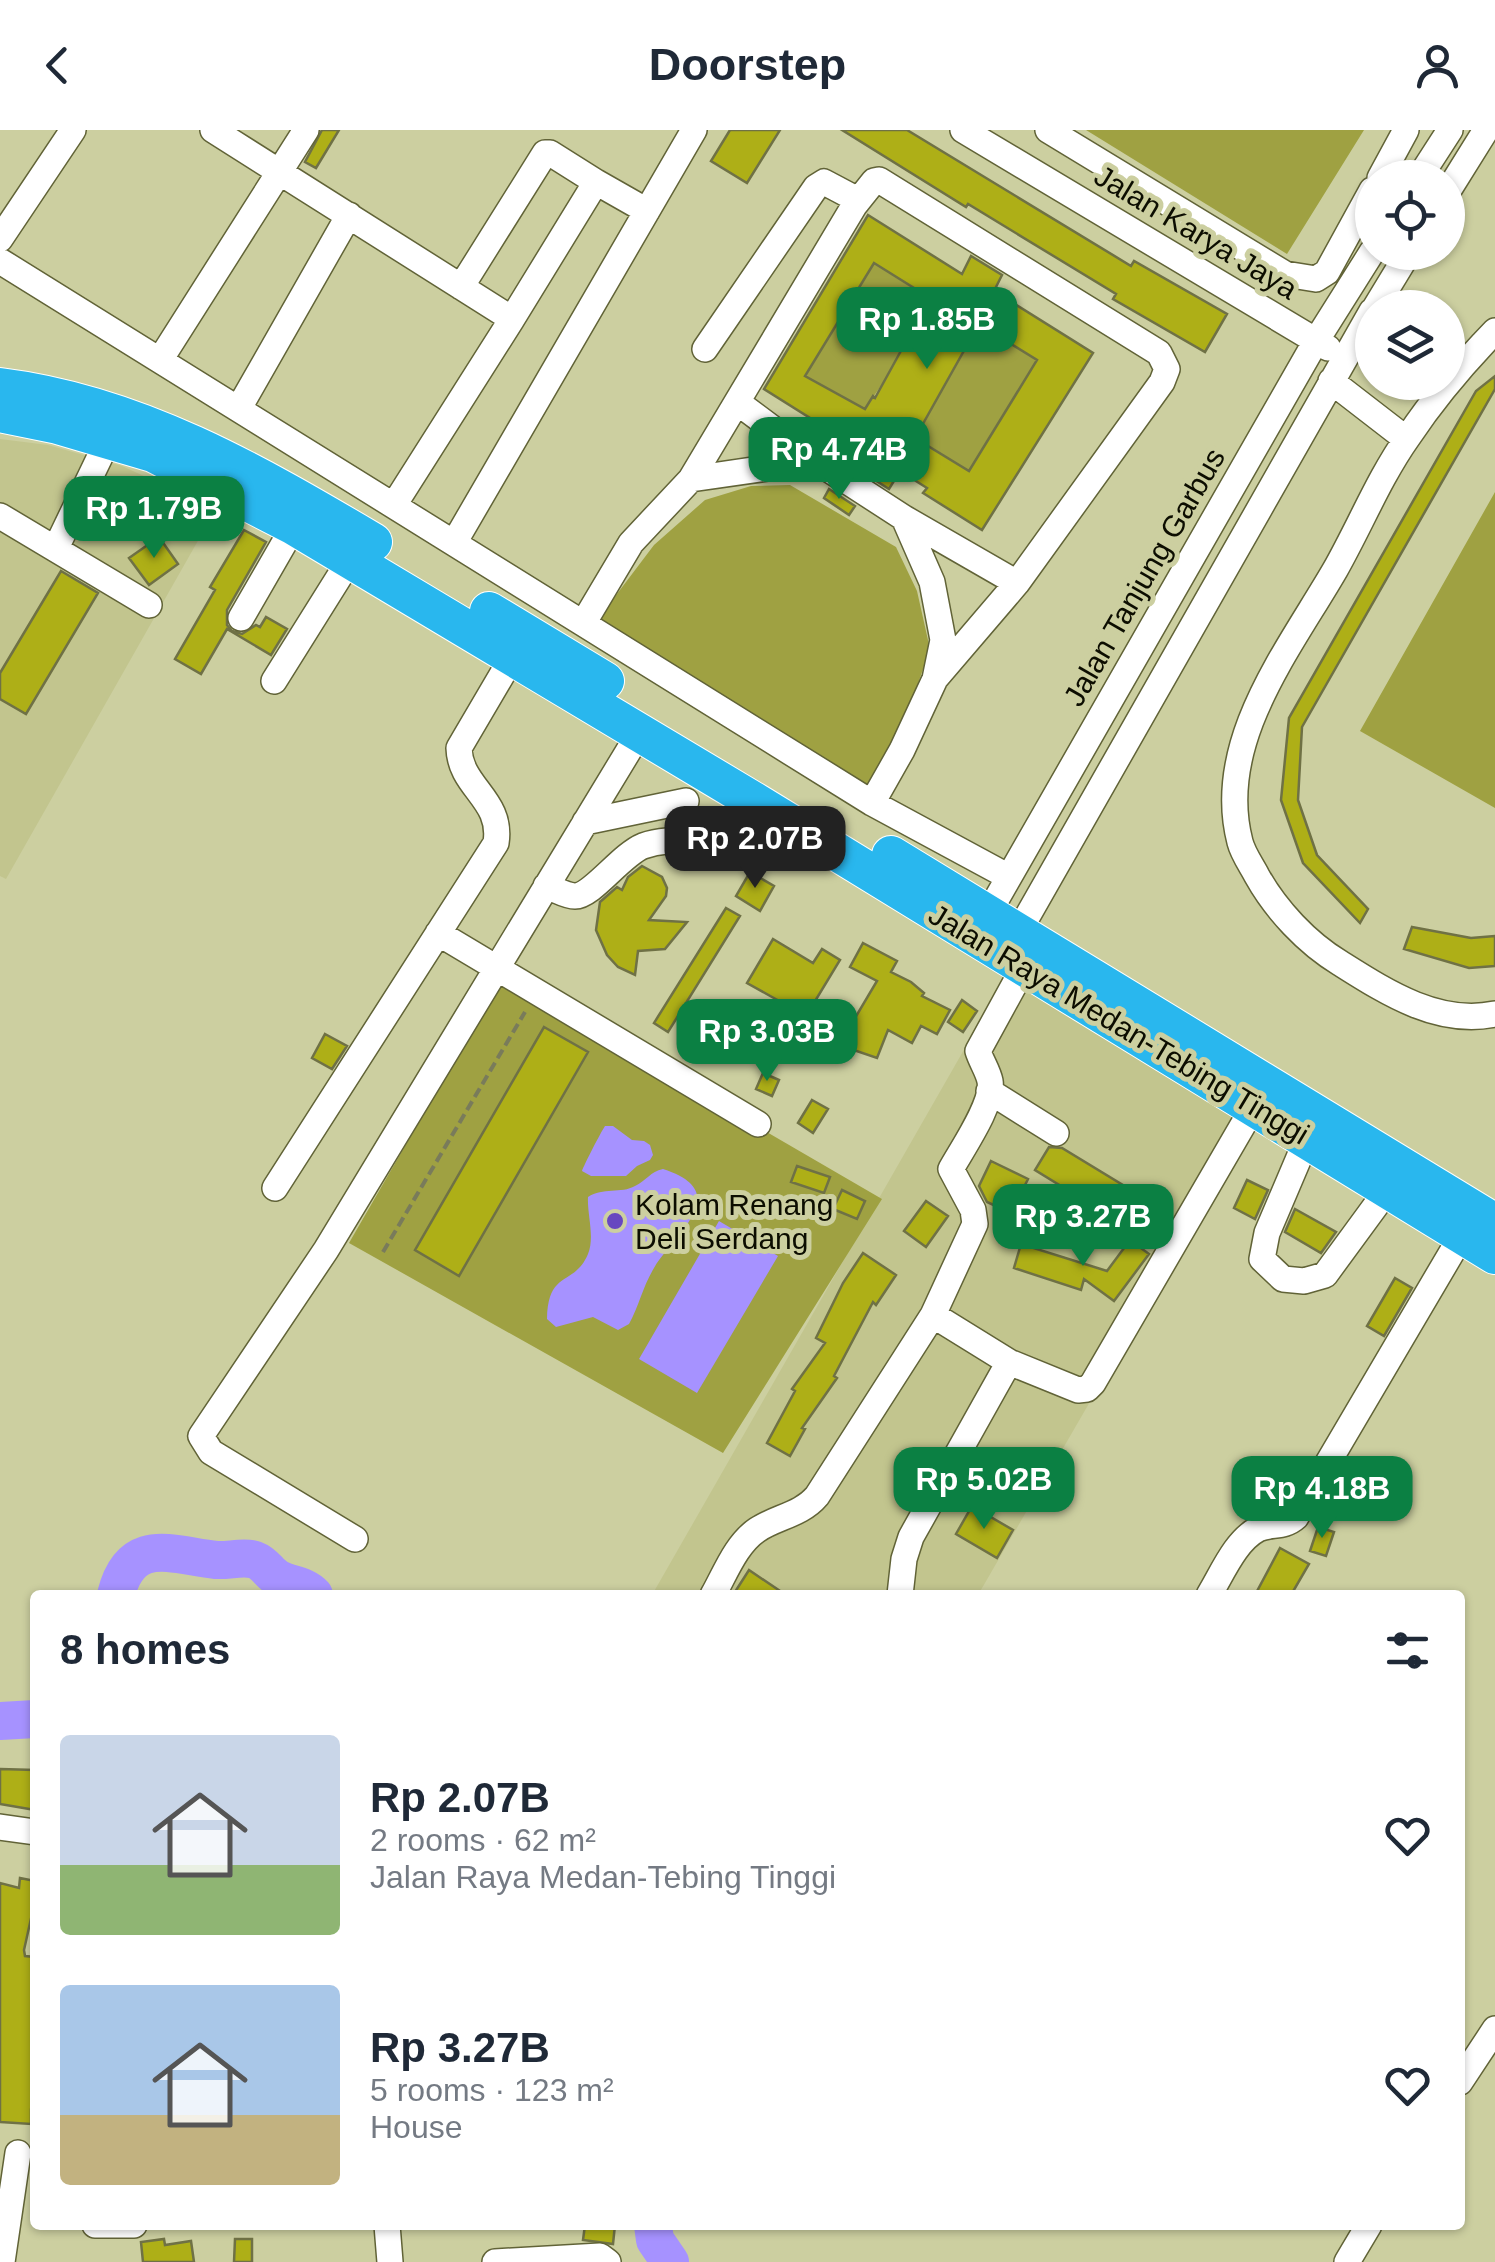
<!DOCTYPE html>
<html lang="en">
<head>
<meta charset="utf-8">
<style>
	body { margin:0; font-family:Arial,sans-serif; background:#f2f2f3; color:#1f2937; height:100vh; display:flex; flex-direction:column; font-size:38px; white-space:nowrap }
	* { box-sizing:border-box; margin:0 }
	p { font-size:32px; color:#747a83 }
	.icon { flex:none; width:55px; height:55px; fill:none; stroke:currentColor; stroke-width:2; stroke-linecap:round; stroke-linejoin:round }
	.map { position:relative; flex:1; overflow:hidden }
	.sheet { position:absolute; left:30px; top:1460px; width:1435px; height:640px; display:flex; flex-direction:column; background:#fff; border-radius:10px; box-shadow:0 2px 8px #0004 }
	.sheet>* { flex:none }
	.controls { position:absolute; left:1355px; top:30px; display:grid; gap:20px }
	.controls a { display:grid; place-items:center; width:110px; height:110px; border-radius:50%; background:#fff; box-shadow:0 2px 8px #0004; font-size:50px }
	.price { position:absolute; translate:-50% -85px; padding:0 22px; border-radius:20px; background:#0b8043; color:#fff; font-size:32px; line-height:65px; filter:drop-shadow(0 2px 5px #0008) }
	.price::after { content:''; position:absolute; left:50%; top:60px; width:30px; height:22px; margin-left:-15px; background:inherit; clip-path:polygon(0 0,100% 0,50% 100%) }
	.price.active { background:#222; color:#fff }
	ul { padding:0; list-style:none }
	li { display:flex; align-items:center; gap:30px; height:250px; padding:0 30px }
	li span { display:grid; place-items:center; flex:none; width:280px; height:200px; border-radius:10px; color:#555 }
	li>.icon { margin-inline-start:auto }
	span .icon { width:120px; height:120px; fill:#fffc; stroke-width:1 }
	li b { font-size:42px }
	h2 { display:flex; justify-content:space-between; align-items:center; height:120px; padding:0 30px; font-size:42px }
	header { display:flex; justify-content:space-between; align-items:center; height:130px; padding:0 30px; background:#fff; font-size:45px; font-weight:700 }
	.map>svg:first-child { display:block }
	.built { fill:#c2c58e }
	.green { fill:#9fa142 }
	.water { fill:#a692ff }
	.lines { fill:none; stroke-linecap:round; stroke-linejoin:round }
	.river { stroke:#a692ff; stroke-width:38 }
	.building { fill:#aeaf17; stroke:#6f7145; stroke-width:2.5; fill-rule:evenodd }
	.minor-casing { stroke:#616337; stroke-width:28 }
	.highway-casing { stroke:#fff; stroke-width:40 }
	.path { stroke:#797b5b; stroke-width:4; stroke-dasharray:10 5; stroke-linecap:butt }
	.minor { stroke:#fff; stroke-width:25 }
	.highway { stroke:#29b7ee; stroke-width:38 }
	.poi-dot { fill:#6747c0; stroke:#cccfa0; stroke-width:4 }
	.labels { text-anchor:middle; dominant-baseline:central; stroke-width:10; stroke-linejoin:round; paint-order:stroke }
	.street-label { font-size:30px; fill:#0c0d00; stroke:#cccfa0 }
	.poi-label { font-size:30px; fill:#0c0d00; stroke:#cccfa0; text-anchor:start }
</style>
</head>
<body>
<header><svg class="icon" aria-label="back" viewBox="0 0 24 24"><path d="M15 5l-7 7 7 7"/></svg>Doorstep<svg class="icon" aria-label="person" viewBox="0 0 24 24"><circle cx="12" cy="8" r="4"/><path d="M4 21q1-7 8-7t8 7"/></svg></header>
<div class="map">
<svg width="1495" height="2132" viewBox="0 0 1495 2132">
	<rect width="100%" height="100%" fill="#cccfa0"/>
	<!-- built -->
	<path class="built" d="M0 309 48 315 122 336 216 379 6 749 0 746Z
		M1005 848 1251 994 978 1465H652Z"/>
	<!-- green -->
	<path class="green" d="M1086 0H1364L1287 124Z
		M874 133 938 173 865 279 805 246Z
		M978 193 1037 230 969 341 915 308Z
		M790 355 896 417 917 461 930 519 906 588 867 658 598 489 654 415 705 370 751 356Z
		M1495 362V678L1360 601Z
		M502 848 882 1069 723 1323 349 1113Z"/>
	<!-- water -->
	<path class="water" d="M605 996H613L632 1010 644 1011 650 1015 653 1025 650 1030 637 1036 626 1046H591L582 1041C584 1035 601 1002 605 996Z
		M663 1039C735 1062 675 1103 654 1138 643 1156 639 1176 629 1194L618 1200 593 1187 556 1197 547 1189C548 1139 574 1157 588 1124 595 1107 587 1084 588 1067 603 1057 621 1064 635 1056 647 1050 650 1042 663 1039Z
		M719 1091 778 1126 697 1263 639 1229Z"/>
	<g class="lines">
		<!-- river -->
		<path class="river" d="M116 1465C131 1405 171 1425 216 1430 229 1431 243 1426 255 1430 266 1434 269 1444 279 1449 291 1455 305 1455 314 1465
			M0 1591 35 1589
			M653 2095 655 2110 670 2132"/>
	</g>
	<!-- building -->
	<path class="building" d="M322 0H339L316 38 305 32Z
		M730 0H780L747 53 711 31Z
		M842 0H907L1131 136 1134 131 1227 184 1205 222 1113 169 1116 164 968 74 966 77Z
		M868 85 962 144 971 126 1002 145 994 161 1093 223 982 400 923 363 927 358 900 341 889 359 836 325 845 310 764 259ZM874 133 930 168 875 268 873 266 865 279 805 246ZM979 194 1037 230 969 341 915 308Z
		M1495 246V259L1302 597 1298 670 1317 725 1368 779 1360 793 1303 733 1281 670 1289 588 1476 261Z
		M829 359 855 376 849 385 824 368Z
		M244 400 266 412 227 480V495L232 501 242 504 256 495 260 497 266 487 287 499 271 525 227 499 201 544 175 529 215 460 210 457Z
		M159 407 178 434 149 455 129 428Z
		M61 441 98 463 26 584 0 569V543Z
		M642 736 662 747 667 758 666 766 649 790 687 792 665 819 638 821 635 845 618 837 607 825 596 800 600 772 617 757 622 760 628 747Z
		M750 742 774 756 760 781 736 766Z
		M726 778 740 786 668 902 654 893Z
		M1412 797 1471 808 1495 806V836L1469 838 1404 819Z
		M773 809 813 833 822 819 840 830 806 886 747 853Z
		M863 813 897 831 891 842 911 852 924 863 922 866 950 880 937 904 921 896 912 913 888 900 877 928 839 915 877 851 850 837Z
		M962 870 977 881 963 902 948 892Z
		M544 897 588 922 459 1146 415 1120Z
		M325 904 347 916 332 939 312 928Z
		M763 943 779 950 772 966 756 959Z
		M812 970 828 979 813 1003 798 993Z
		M1049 1017 1062 1018 1154 1074 1136 1102 1035 1040Z
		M991 1031 1028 1049 1011 1083 987 1072 979 1056Z
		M797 1036 830 1047 824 1063 791 1052Z
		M1247 1050 1268 1060 1255 1089 1234 1078Z
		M842 1060 865 1071 857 1089 833 1079Z
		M926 1071 948 1086 926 1117 904 1101Z
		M1295 1079 1336 1102 1321 1123 1285 1102Z
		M1130 1110 1149 1124 1114 1171 1084 1149 1081 1160 1014 1138 1021 1114 1107 1141Z
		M863 1123 896 1145 876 1175 873 1172 834 1246 837 1248 802 1298 805 1299 790 1326 767 1313 795 1261 792 1259 825 1213 816 1208 843 1153Z
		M1395 1148 1412 1158 1384 1206 1367 1196Z
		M972 1376 1013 1400 997 1428 956 1404Z
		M1318 1397 1334 1402 1326 1426 1310 1421Z
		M1280 1418 1309 1434 1291 1465H1255Z
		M749 1440 786 1465H733Z
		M0 1639 35 1640V1680L0 1674Z
		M20 1748 35 1751V1785L32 1784 24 1820 25 1826 35 1827V1981L31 1980V1994L0 1992V1753L19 1758Z
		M585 2095H615L613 2114 583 2110Z
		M164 2109 165 2115 191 2111 194 2132H143L141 2112Z
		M235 2109H252V2132H234Z"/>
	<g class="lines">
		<!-- minor casing -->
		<g class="minor-casing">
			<path id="minor" d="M213 0 512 189 596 52 550 23H545L461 157
				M963 0 1328 218
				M1048 0 1285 144 1316 149 1327 142 1372 60
				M1380 48 1406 0
				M1419 48 1450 0
				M596 52 647 81
				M1448 61 1486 0
				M0 109 73 0
				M0 131 872 673 1009 747
				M1375 178 1409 122
				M1495 201C1463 234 1434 268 1408 307 1379 348 1360 396 1335 440 1288 521 1214 613 1240 712 1243 724 1252 736 1257 746 1276 780 1307 813 1340 833 1386 862 1438 896 1495 884
				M705 219 816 57 824 52 858 70
				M160 230 306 0
				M1331 251 1406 309
				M239 278 349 85
				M691 349 737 272
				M394 375 512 189
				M0 386 149 475
				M904 388 1017 453
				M454 413 694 0
				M56 418 109 308
				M241 488 294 396
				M584 492 631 413 691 349 816 331
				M274 551 351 428
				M872 673 902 620 935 549 943 510 932 452 904 388 816 331 737 272 854 76 874 51 879 50 1159 223 1167 239 1162 252 1017 453 935 549
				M585 692 686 671
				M546 756C555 759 566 766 575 766 592 766 621 725 643 716 670 706 693 714 720 711L757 673
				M981 796 1316 211 1372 122
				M438 803 758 994
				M1011 815 1372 181
				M989 961 1056 1003
				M1307 1009 1267 1103 1262 1129 1283 1149 1304 1151 1325 1145 1388 1059
				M275 1058 496 713C503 669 460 658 459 618L513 526
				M1009 1232 1078 1260 1087 1259 1093 1253 1254 976
				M355 1409 211 1322 201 1306 326 1120 640 602
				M713 1465C725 1444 736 1414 757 1400 776 1387 801 1385 817 1366L933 1185 975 1094 973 1080 951 1039C962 1019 994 973 990 951 988 941 981 931 978 921L1024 837
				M900 1465 904 1429 911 1407 1009 1232 933 1185
				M1209 1465C1222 1444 1235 1411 1258 1399 1271 1393 1284 1398 1296 1387L1462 1105
				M0 1697 35 1702
				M1460 1952 1495 1899
				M95 2095H134
				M387 2095 390 2132
				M2 2132 18 2023
				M495 2132 600 2126 608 2132
				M1347 2132 1369 2095"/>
		</g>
		<!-- highway casing -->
		<g class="highway-casing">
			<path id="highway" d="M0 257C138 274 256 343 373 412
				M0 283 58 295 153 323 294 396 757 673 1495 1125
				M489 481 605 551
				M891 725 1495 1093"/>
		</g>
		<!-- path -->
		<path class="path" d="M383 1122 525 882"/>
		<!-- minor -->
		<use href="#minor" class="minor"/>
		<!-- highway -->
		<use href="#highway" class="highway"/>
	</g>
	<!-- markers -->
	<circle class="poi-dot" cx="615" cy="1091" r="10"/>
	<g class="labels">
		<!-- street labels -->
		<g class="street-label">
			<text transform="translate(1196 102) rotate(31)">Jalan Karya Jaya</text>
			<text transform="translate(1144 447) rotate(-60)">Jalan Tanjung Garbus</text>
			<text transform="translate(1119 894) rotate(31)">Jalan Raya Medan-Tebing Tinggi</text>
		</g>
		<!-- poi labels -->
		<g class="poi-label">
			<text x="635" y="1074">Kolam Renang<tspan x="635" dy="34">Deli Serdang</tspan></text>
		</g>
	</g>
</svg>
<div class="controls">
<a><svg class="icon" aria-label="locate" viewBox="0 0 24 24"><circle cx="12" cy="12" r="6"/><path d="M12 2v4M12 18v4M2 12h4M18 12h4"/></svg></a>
<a><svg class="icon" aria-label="layers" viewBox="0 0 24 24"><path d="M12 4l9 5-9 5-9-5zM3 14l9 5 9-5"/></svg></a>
</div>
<b class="price" style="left:927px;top:242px">Rp 1.85B</b>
<b class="price" style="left:839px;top:372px">Rp 4.74B</b>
<b class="price" style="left:154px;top:431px">Rp 1.79B</b>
<b class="price active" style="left:755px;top:761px">Rp 2.07B</b>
<b class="price" style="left:767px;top:954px">Rp 3.03B</b>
<b class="price" style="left:1083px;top:1139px">Rp 3.27B</b>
<b class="price" style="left:984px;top:1402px">Rp 5.02B</b>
<b class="price" style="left:1322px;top:1411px">Rp 4.18B</b>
<section class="sheet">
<h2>8 homes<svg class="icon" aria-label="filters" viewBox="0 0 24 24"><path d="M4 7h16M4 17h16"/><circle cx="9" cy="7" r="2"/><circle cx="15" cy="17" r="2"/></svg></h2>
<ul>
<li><span style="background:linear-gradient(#c9d6e8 65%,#8fb573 0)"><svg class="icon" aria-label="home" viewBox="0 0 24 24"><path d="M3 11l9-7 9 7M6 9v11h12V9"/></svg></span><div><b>Rp 2.07B</b><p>2 rooms · 62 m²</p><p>Jalan Raya Medan-Tebing Tinggi</p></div><svg class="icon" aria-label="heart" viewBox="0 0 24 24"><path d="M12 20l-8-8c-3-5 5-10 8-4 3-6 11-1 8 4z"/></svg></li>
<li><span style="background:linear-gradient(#a9c7e8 65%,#c2b280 0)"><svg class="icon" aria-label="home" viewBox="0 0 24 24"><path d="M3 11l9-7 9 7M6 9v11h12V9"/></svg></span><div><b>Rp 3.27B</b><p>5 rooms · 123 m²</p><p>House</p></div><svg class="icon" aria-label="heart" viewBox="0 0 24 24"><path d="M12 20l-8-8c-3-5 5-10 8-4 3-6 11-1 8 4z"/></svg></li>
</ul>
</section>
</div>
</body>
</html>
